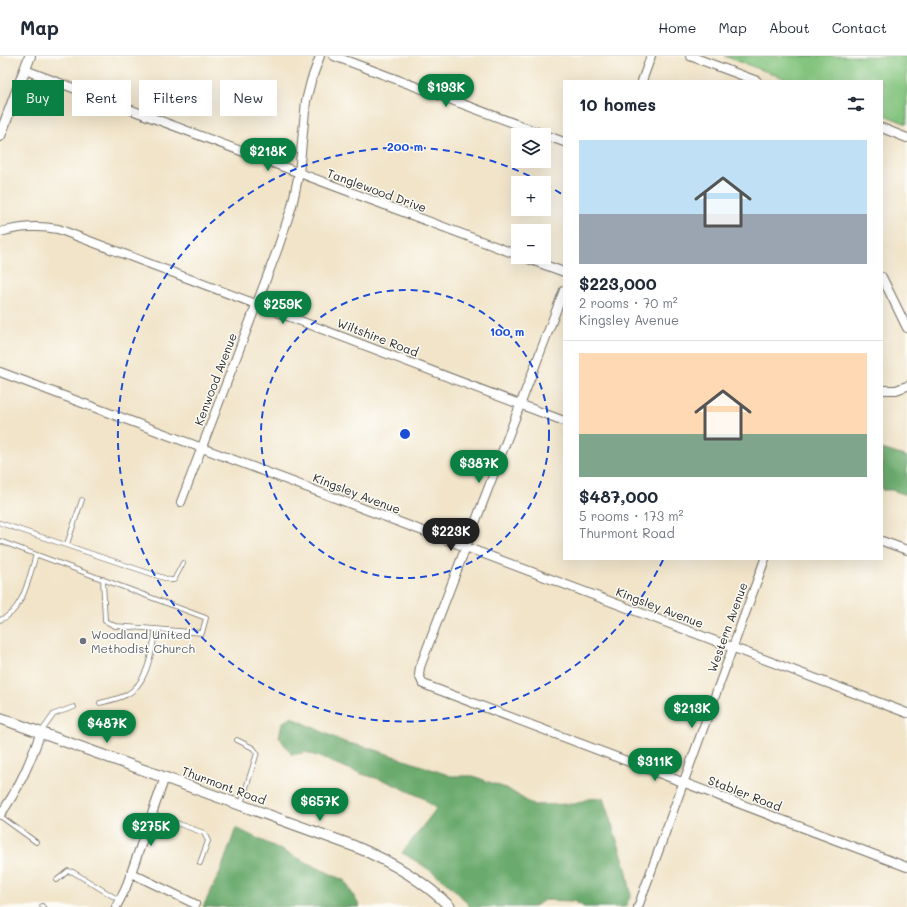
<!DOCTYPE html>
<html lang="en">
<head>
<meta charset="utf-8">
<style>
	body { margin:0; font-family:Mali,sans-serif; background:#f6f6f7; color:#1f2937; height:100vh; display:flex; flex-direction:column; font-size:15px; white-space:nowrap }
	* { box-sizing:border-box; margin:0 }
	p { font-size:13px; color:#747a83 }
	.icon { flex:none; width:22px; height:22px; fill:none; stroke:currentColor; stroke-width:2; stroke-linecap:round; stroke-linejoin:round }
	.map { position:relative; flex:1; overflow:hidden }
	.sheet { position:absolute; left:563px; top:24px; width:320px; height:480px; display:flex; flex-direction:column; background:#fff; border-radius:0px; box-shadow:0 4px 16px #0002 }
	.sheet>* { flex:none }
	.top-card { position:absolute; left:12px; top:24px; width:380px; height:36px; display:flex; gap:8px }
	.tools { position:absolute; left:511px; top:72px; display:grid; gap:8px }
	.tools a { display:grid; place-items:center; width:40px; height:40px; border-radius:0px; background:#fff; box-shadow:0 4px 16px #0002; font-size:20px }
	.price { position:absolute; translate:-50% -34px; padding:0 9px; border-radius:14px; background:#0b8043; color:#fff; font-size:13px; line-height:26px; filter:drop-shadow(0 1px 2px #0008) }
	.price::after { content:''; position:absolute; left:50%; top:24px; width:12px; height:9px; margin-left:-6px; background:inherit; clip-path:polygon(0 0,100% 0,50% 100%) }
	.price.active { background:#222; color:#fff }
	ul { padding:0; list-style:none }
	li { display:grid; align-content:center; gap:8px; height:212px; padding:0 16px }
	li+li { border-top:1px solid #e0e1e3 }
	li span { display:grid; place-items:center; height:124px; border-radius:0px; color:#555 }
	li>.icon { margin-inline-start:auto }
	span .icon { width:72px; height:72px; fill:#fffc; stroke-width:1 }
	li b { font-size:17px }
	h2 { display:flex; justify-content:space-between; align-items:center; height:48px; padding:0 16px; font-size:17px }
	.chip { padding:0 14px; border-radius:0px; background:#fff; box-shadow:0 4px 16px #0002; font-size:14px; line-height:36px }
	.chip.active { background:#0b8043; color:#fff }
	header { display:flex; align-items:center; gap:24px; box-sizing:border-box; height:56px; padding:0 20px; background:#fff; border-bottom:1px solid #e0e1e3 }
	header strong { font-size:19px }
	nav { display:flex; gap:22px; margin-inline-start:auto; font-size:14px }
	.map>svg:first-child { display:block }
	.green { fill:#83c57e; stroke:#577854 }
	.forest { fill:#6aaa6d; stroke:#4a6a4c }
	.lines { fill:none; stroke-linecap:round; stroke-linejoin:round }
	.service-casing { stroke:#706c62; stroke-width:5.5 }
	.minor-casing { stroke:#706c62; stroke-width:10 }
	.tertiary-casing { stroke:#706c62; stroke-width:12 }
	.service { stroke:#fff; stroke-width:4 }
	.minor { stroke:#fff; stroke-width:8 }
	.tertiary { stroke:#fff; stroke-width:10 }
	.ring { fill:none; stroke:#1d4ed8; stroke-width:2; stroke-dasharray:7 5 }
	.worship-dot { fill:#6b7280; stroke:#fdfcf7; stroke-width:1.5 }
	.labels { text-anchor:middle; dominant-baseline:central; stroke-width:3; stroke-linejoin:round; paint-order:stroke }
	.street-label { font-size:12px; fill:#2b2b2b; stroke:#fdfcf7 }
	.worship-label { font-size:12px; fill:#5b616d; stroke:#fdfcf7; text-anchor:start }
	.centre { fill:#1d4ed8; stroke:#fdfcf7; stroke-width:2 }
	.ring-label { font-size:12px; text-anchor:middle; font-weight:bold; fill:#1d4ed8; stroke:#fdfcf7; stroke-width:3; stroke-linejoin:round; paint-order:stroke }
</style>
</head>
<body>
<header>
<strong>Map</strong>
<nav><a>Home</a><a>Map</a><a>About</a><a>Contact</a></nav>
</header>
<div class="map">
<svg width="907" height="851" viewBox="0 0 907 851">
	<rect width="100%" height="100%" fill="#fdfcf7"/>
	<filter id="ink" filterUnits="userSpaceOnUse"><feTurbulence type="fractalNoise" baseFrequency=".025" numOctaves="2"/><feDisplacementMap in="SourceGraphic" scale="8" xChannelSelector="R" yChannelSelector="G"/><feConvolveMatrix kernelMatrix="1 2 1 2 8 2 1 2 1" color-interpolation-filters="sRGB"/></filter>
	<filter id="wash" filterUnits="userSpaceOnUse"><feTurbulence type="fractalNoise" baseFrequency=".012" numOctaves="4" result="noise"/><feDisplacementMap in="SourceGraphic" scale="16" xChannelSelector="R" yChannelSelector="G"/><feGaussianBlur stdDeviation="0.9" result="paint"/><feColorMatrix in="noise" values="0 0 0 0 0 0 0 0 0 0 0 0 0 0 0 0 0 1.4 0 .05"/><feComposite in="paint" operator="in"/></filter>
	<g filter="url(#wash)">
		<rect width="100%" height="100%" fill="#f1e4c9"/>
		<!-- green -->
		<path class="green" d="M724 0H907V68L882 58V25H792Z"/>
		<!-- forest -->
		<path class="forest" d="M882 393 907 401V439L892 434H882Z
			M291 661 344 686 370 692 451 720H473L508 733 533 749 575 748 588 743 603 742 626 811 631 839 625 851H584L574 845 544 844 534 851H470C453 828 427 811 402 797L436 753 423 742 386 725 362 718 306 696 292 699 279 681 282 667Z
			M236 772 345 825 360 851H203L221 814Z"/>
	</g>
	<g filter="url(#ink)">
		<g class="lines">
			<!-- service casing -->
			<g class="service-casing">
				<path id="service" d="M0 467 170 524H174L183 507
					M0 485 206 562 202 577 156 573C152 594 148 628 126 639 118 643 108 645 100 647
					M67 488 82 444
					M103 523 105 565 115 570 156 573
					M0 564C24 555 29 520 36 499
					M41 676 54 658 74 651
					M237 684 253 692 257 697 241 748
					M152 758 204 777 208 785 200 807
					M0 760 36 786
					M57 824 68 815 73 816 119 844
					M42 850 43 851"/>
			</g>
			<!-- minor casing -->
			<g class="minor-casing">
				<path id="minor" d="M334 0 564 86
					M690 0 757 25
					M25 14 518 199
					M642 25 651 0
					M882 72 907 82
					M0 176C20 171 37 169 58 173L564 365
					M523 201 564 216
					M882 221 907 272
					M564 234 420 611 419 619 423 628 907 811
					M0 316 907 657
					M882 334H896L907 330
					M181 446 278 192 292 150 299 117 306 45 311 25 320 0
					M882 485 907 494
					M0 759C19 733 30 706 41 676
					M131 817 195 848
					M116 851 125 834 165 721
					M638 851 765 503"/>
			</g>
			<!-- tertiary casing -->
			<g class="tertiary-casing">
				<path id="tertiary" d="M0 80 30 0
					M0 662 354 790C390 805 422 823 450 851"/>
			</g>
			<!-- service -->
			<use href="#service" class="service"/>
			<!-- minor -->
			<use href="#minor" class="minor"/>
			<!-- tertiary -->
			<use href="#tertiary" class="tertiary"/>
		</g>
	</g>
	<!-- distance rings -->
	<g class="ring">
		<circle cx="405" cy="378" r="144"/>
		<path d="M663 504A287 287 0 1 1 563 139"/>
	</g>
	<!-- markers -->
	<circle class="worship-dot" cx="83" cy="585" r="4"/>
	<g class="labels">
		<!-- street labels -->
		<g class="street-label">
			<text transform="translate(377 134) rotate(20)">Tanglewood Drive</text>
			<text transform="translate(378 281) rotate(21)">Wiltshire Road</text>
			<text transform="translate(215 323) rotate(-69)">Kenwood Avenue</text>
			<text transform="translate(357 437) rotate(21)">Kingsley Avenue</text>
			<text transform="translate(660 551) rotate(21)">Kingsley Avenue</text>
			<text transform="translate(727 571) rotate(-70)">Western Avenue</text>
			<text transform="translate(224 729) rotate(20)">Thurmont Road</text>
			<text transform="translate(745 737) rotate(21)">Stabler Road</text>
		</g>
		<!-- worship labels -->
		<g class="worship-label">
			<text x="91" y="578">Woodland United<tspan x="91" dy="14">Methodist Church</tspan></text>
		</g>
	</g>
	<circle cx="405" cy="378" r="6" class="centre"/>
	<g class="ring-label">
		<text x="405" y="95">200 m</text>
		<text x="507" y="280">100 m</text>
	</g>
</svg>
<div class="tools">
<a><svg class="icon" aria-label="layers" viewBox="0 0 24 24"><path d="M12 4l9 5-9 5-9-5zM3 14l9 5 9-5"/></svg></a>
<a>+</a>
<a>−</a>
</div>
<b class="price" style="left:446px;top:52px">$193K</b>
<b class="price" style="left:268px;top:116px">$218K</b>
<b class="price" style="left:283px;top:269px">$259K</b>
<b class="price" style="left:479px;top:428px">$387K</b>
<b class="price active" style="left:451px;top:496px">$223K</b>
<b class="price" style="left:692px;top:673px">$213K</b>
<b class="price" style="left:107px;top:688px">$487K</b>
<b class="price" style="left:655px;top:726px">$311K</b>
<b class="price" style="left:320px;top:766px">$657K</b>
<b class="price" style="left:151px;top:791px">$275K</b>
<div class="top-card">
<a class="chip active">Buy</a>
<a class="chip">Rent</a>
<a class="chip">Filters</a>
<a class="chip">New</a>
</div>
<section class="sheet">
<h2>10 homes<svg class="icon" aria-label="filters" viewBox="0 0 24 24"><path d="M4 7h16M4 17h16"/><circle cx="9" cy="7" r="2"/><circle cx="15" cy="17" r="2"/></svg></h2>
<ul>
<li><span style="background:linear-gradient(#bfe0f5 60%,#9aa5b1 0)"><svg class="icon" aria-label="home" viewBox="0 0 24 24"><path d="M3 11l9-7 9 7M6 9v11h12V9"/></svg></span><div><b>$223,000</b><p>2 rooms · 70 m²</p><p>Kingsley Avenue</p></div></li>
<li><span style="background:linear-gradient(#ffd9b3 65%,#7fa58c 0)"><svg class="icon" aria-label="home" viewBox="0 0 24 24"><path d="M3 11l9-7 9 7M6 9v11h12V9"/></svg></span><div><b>$487,000</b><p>5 rooms · 173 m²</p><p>Thurmont Road</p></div></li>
</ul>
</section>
</div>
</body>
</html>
